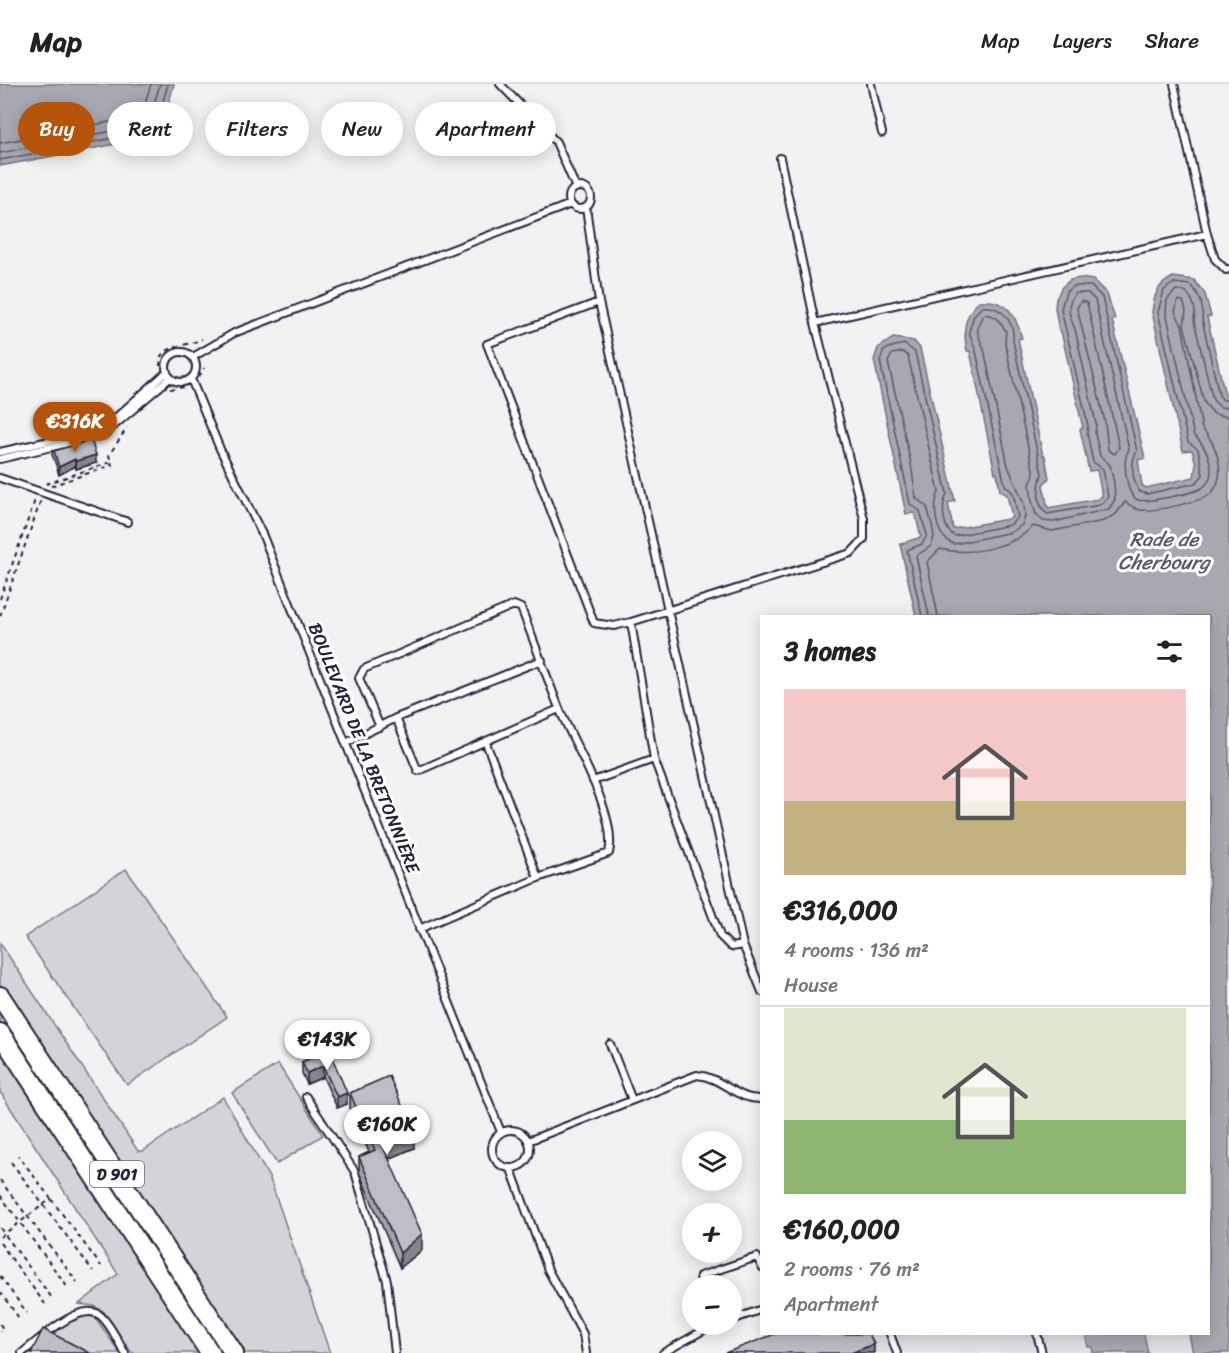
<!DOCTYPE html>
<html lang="en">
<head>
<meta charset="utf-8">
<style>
	body { margin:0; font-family:Sriracha,sans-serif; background:#f2f2f2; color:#222; height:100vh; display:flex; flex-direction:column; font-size:22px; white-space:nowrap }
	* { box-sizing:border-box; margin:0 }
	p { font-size:20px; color:#767676 }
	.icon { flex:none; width:33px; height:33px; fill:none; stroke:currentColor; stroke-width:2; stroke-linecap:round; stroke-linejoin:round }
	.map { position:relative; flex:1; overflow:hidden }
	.panel { position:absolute; left:760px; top:531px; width:450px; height:720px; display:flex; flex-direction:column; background:#fff; border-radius:0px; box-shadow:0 3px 15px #0003 }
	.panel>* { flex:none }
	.top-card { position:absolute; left:18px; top:18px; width:570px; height:54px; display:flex; gap:12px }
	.controls { position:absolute; left:682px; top:1047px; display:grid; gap:12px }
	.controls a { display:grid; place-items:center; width:60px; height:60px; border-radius:50%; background:#fff; box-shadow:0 3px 15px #0003; font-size:30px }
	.price { position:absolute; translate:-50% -51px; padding:0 14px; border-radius:21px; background:#fff; color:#222; font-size:20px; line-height:39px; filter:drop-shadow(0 2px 3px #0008) }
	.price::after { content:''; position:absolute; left:50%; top:36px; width:18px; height:14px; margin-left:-9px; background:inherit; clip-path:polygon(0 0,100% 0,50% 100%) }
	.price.current { background:#b45309; color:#fff }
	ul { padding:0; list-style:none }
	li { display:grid; align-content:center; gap:12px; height:318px; padding:0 24px }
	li+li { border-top:2px solid #e0e0e0 }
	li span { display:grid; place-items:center; height:186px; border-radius:0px; color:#555 }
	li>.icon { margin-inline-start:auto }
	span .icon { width:108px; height:108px; fill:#fffc; stroke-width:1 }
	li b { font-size:26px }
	h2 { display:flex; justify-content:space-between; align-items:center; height:72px; padding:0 24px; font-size:26px }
	.tag { padding:0 21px; border-radius:27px; background:#fff; box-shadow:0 3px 15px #0003; font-size:21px; line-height:54px }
	.tag.current { background:#b45309; color:#fff }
	header { display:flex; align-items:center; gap:36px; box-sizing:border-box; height:84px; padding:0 30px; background:#fff; border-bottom:2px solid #e0e0e0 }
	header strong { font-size:28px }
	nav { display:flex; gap:33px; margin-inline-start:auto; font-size:21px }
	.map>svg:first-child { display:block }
	.built { fill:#e2e2e6 }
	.green { fill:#d3d3d8; stroke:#7a7a8a; stroke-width:1.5 }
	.water { fill:#a8a8b2; stroke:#727282; stroke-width:1.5 }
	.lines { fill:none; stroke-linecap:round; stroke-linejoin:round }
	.shore { stroke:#58586b; stroke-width:1.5 }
	.service-casing { stroke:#22223b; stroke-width:10 }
	.primary-casing { stroke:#22223b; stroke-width:22 }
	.path { stroke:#22223b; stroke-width:2; stroke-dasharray:4.5 4.5; stroke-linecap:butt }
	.service { stroke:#fff; stroke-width:6 }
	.primary { stroke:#fff; stroke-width:18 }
	.wall { fill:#a3a3aa; stroke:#22223b; stroke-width:1.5 }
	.shaded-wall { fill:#85858b; stroke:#22223b; stroke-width:1.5 }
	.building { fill:#bebec6; stroke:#22223b; stroke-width:1.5 }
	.labels { text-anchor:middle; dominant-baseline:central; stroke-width:6; stroke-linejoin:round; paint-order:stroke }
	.shield { fill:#fff; stroke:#646476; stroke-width:1.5 }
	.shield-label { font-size:16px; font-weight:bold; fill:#22223b }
	.street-label { font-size:18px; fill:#22223b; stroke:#fff }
	.water-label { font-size:20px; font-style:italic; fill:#58586b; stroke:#fff }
</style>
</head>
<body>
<header>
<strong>Map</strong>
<nav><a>Map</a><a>Layers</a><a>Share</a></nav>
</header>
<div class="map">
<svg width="1229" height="1269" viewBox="0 0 1229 1269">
	<rect width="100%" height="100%" fill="#f2f2f3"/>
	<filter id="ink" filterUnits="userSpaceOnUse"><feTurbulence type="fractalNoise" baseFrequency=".0167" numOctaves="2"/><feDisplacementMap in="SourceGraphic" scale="12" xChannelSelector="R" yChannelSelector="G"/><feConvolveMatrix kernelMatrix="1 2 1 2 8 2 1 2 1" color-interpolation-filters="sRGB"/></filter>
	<g filter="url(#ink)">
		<!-- built -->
		<path class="built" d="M867 1250H1209L1229 1269H875Z"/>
		<!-- green -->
		<path class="green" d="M126 785 227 933 127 1001 25 853Z
			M0 859 138 1067H143L223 1013 270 1095 330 1269H132L103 1227 94 1222 79 1220 118 1190 0 1008Z
			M278 980 323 1051 277 1080 232 1009Z
			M78 1231 95 1233 120 1269H60L53 1250Z"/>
		<!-- water -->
		<path class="water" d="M0 0H174L162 43 164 51 0 82Z
			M1173 193 1194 196 1205 210 1211 232 1207 233 1225 311 1229 312V1269H1193L1189 1250H1209V532H916L900 460 921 453 915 429 906 430 874 276 878 264 893 254 914 257 920 264 955 417 948 419 953 445 1008 435 1012 433 1007 411 1000 407 997 389H995L970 267H967C963 246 963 233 979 217 1007 215 1015 229 1022 254L1018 255 1043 372H1045L1049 394 1043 401 1048 424 1098 415 1102 412 1097 386 1089 387 1080 345 1083 344 1061 247H1059L1055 224 1056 215 1062 203 1070 196 1080 194 1093 196 1107 210 1115 235 1112 236 1145 374 1138 376 1142 401 1146 404 1194 393 1196 380 1192 366 1183 367 1152 228C1154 211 1157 201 1173 193Z
			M1085 1250H1144L1148 1269H1093L1092 1263H1088Z"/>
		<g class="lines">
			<!-- shore -->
			<path class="shore" d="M0 59 141 32 151 0
				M0 69 148 40 160 0
				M0 76 155 46 168 0
				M1081 217 1087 219 1090 232 1119 363 1115 370 1108 366 1105 338 1077 224Z
				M922 532 907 466 922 460 927 451 920 427 910 420 880 277 883 268 888 264 904 260 915 268 947 410C941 421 942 446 955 452L1010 441 1018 433 1013 409 1005 401 1001 384 976 267 969 248 974 231 982 223C1002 221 1015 238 1013 257L1042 390C1038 403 1035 420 1047 430L1100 421 1108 413 1103 385 1093 378 1087 349 1088 341 1061 225 1066 208 1073 202H1091L1102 213 1137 367C1130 378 1132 397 1140 408L1147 410 1196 399 1203 391 1198 365 1188 358 1158 228 1164 206 1174 199 1190 201C1200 210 1204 222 1202 235L1219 311 1223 316H1229
				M929 532 916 472 931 462 934 453 932 441 927 423 916 414 911 380 888 278 892 270 903 268 908 272 939 408C932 423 935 454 954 460L1012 448 1022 441 1025 433 1024 420 1008 382 984 265C978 252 973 242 985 230L996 233 1006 247 1005 259 1034 390 1030 401 1032 417 1036 430 1043 437 1053 438 1109 425 1115 415 1114 399 1110 381 1100 372 1095 350 1096 340 1075 245C1069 232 1065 220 1076 209H1088L1095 216 1129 365C1124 374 1125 381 1126 392 1128 400 1129 412 1138 416 1147 419 1194 409 1202 404 1220 392 1207 361 1194 352L1166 228 1167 216 1176 206 1186 208 1192 216 1195 226 1194 237 1213 316 1220 323 1229 324
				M938 532 927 478 940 465C969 472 1013 464 1033 442L1052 447 1104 437 1116 430 1125 418C1130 421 1135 425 1141 426 1153 428 1199 418 1209 411 1229 394 1217 360 1202 345L1182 241 1175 228 1178 216 1183 217 1186 227 1184 241 1204 318 1214 330 1229 333"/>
			<!-- service casing -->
			<g class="service-casing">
				<path id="service" d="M500 0 556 58 576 104
					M871 0 882 49
					M1174 0 1207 150 1215 175 1226 186 1229 185
					M569 114a11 11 0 1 1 22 0a11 11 0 1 1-22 0Z
					M586 123 599 218 743 861 762 908
					M599 218 487 260 594 539 614 542 631 538 851 469 864 455V435L815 239 780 74
					M815 239 1207 150
					M166 283a15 15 0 1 1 30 0a15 15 0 1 1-30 0Z
					M193 273 234 249 571 120
					M191 295 220 365 263 452 501 1048
					M0 368 103 345 167 288
					M0 375 103 351 170 294
					M0 394 128 438
					M631 538 654 675 720 852 731 863 743 861
					M396 634 418 687 559 625
					M380 643 359 594 364 585 514 521 521 524C534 557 546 591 559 624 574 661 618 731 609 769L538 794 419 845
					M346 659 396 634 542 576
					M486 659 538 794
					M593 697 654 675
					M610 960 632 1016
					M306 1013 355 1088 387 1197 395 1269
					M492 1065a19 19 0 1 1 38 0a19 19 0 1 1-38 0Z
					M528 1057 697 991C722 993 737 1017 762 1015
					M511 1085 548 1186 583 1250 586 1269
					M702 1202 700 1192 757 1173 762 1183
					M732 1236 762 1225
					M890 1250 897 1269
					M1037 1250 1042 1269
					M22 1269C38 1257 83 1213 102 1233 112 1243 118 1258 125 1269
					M663 1269 711 1242"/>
			</g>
			<!-- primary casing -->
			<g class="primary-casing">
				<path id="primary" d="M0 912 234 1269
					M0 949 210 1269"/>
			</g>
			<!-- path -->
			<path class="path" d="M160 282 161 272C171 260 188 262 202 255
				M199 293 204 284
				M170 305 185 303
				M46 400 111 378 109 371 127 344
				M51 402 112 381 111 378
				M0 515 35 416
				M0 532 41 416
				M11 1078 93 1187
				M0 1096 77 1198
				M0 1111 68 1204
				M51 1115 101 1182
				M0 1144 52 1214
				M0 1153 51 1115 18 1071
				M0 1159 45 1220
				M0 1192 27 1229
				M0 1208 19 1234
				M0 1240 3 1245 0 1247"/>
			<!-- service -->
			<use href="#service" class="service"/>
			<!-- primary -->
			<use href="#primary" class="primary"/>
		</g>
		<!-- wall -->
		<path class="wall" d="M52 367 96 379 76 385 75 382 59 391 54 375 52 371Z
			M329 966 347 1020 337 1024 323 993 307 1000 302 989V978Z
			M350 1009 414 1064 389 1075 422 1166 400 1184 359 1088V1073L369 1068 350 1024Z"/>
		<!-- shaded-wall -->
		<path class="shaded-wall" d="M96 371V379L76 385V377Z
			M75 375V382L59 391V383Z
			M323 982V993L307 1000V989Z
			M347 1009V1020L337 1024V1013Z
			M414 1048V1064L383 1077V1062Z
			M422 1150V1166L400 1184V1169Z
			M874 1260V1269H851Z"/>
		<!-- building -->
		<path class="building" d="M91 356 96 371 76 377 75 375 59 383 54 367Z
			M329 966 347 1009 337 1013 323 982 307 989 302 978Z
			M389 992 414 1048 383 1062 422 1150 400 1169 359 1073 375 1066 350 1009Z
			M43 1245 90 1269H31Z
			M775 1250H869L874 1260 851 1269H725Z"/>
	</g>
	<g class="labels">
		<!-- shield labels -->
		<rect class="shield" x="90" y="1077" width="54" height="26" rx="4.5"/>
		<g class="shield-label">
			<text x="117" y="1090">D 901</text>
		</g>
		<!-- street labels -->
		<g class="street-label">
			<text transform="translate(364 664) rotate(68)">BOULEVARD DE LA BRETONNIÈRE</text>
		</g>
		<!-- water labels -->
		<g class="water-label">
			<text x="1164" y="455">Rade de<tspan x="1164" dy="23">Cherbourg</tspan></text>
		</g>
	</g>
</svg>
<div class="controls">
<a><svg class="icon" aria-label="layers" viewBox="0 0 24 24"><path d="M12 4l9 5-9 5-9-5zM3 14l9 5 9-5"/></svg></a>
<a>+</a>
<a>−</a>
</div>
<b class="price current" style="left:75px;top:369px">€316K</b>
<b class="price" style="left:327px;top:987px">€143K</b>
<b class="price" style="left:387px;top:1072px">€160K</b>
<div class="top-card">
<a class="tag current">Buy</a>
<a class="tag">Rent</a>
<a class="tag">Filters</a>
<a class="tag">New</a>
<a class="tag">Apartment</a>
</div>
<section class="panel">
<h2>3 homes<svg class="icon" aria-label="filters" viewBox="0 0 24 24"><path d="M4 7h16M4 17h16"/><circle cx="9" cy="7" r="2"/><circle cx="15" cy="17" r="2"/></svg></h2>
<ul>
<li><span style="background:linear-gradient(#f6c9c9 60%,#c2b280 0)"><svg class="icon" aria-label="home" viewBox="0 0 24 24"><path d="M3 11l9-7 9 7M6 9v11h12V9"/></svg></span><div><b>€316,000</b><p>4 rooms · 136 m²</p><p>House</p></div></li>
<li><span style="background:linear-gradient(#dfe7d0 60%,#8fb573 0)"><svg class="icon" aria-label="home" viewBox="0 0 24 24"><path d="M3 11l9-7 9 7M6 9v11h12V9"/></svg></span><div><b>€160,000</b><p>2 rooms · 76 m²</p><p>Apartment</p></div></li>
</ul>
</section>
</div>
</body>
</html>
